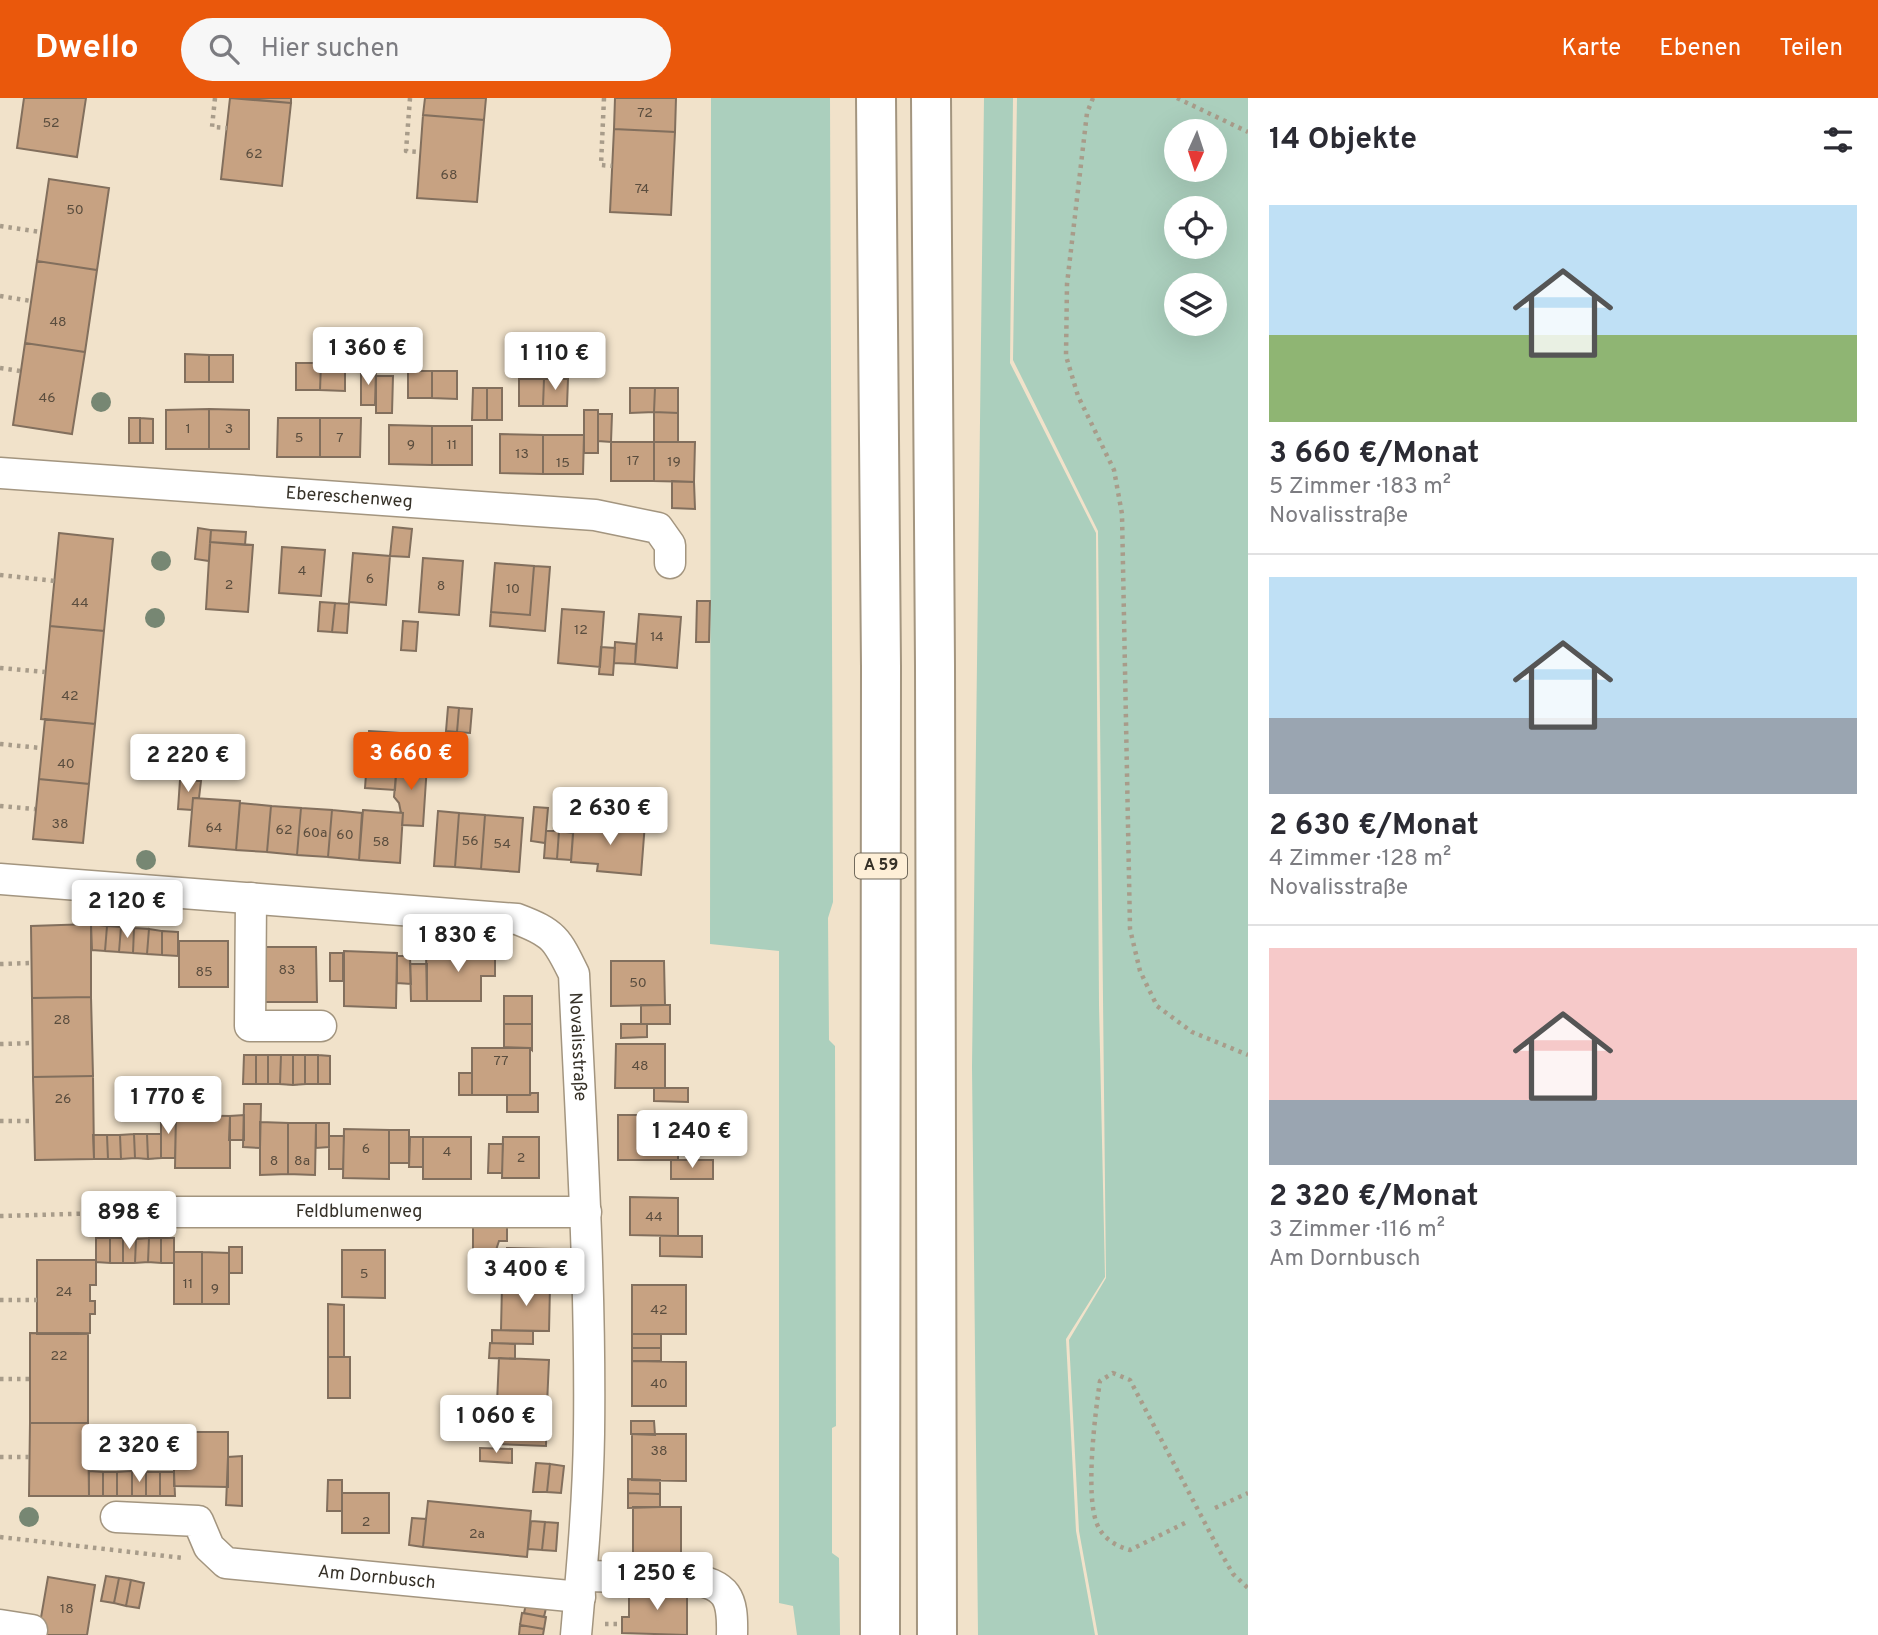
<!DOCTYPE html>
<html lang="de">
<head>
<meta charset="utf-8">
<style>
	body { margin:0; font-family:Overpass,sans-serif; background:#f7f7f7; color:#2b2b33; height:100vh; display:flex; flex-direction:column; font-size:26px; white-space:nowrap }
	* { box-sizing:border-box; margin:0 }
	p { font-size:23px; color:#7c7c81 }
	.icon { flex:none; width:38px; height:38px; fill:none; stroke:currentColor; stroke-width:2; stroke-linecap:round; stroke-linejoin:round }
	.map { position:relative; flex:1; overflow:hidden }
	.side { display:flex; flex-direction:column; background:#fff; width:630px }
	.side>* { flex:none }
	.needle { width:46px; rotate:183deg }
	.fabs { position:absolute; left:1164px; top:21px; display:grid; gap:14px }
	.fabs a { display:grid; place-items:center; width:63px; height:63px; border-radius:50%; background:#fff; box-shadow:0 7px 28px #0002; font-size:35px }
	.price { position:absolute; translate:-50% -60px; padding:0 16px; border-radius:7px; background:#fff; color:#222; font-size:23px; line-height:46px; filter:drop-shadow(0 2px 4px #0008) }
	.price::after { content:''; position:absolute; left:50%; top:42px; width:21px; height:16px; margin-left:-10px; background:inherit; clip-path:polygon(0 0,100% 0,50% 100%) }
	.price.on { background:#ea580c; color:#fff }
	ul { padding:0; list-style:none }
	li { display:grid; align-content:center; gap:14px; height:371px; padding:0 21px }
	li+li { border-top:2px solid #e1e1e2 }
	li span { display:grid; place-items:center; height:217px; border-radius:0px; color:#555 }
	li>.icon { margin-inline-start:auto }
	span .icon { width:126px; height:126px; fill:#fffc; stroke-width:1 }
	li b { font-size:30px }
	h2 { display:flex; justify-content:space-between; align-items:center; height:84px; padding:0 21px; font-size:30px }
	header { display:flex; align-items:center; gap:42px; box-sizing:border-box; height:98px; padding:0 35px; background:#ea580c; color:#fff }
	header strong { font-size:33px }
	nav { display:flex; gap:38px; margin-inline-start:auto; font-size:24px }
	.search { width:490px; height:63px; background:#f7f7f7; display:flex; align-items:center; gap:18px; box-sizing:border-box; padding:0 24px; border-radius:38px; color:#7c7c81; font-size:26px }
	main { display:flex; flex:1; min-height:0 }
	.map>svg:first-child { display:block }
	.green { fill:#abcfbd; fill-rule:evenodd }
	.building { fill:#c7a282; stroke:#826f5d; stroke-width:2 }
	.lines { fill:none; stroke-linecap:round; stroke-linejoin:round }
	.minor-casing { stroke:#a3957f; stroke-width:33 }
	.highway-casing { stroke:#a3957f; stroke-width:42 }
	.path { stroke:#a89c8a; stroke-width:4.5; stroke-dasharray:3.5 5; stroke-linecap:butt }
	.minor { stroke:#fff; stroke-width:30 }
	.highway { stroke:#fff; stroke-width:38 }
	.tree { fill:#778773 }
	.labels { text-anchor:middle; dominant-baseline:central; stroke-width:6; stroke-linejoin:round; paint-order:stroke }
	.number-label { font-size:14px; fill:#5a4d3e }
	.shield { fill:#feefd7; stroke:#726a5c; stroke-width:2 }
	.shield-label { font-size:16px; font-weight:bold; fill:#363128 }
	.street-label { font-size:18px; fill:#363128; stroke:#feefd7 }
</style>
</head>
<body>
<header>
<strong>Dwello</strong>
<div class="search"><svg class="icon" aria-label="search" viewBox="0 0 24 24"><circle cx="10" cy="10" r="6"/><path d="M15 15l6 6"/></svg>Hier suchen</div>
<nav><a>Karte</a><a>Ebenen</a><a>Teilen</a></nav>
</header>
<main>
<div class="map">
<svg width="1248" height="1537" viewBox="0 0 1248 1537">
	<rect width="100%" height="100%" fill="#f1e2ca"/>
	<!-- green -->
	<path class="green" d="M711 0H830L833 804 828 820 829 942 835 948 836 1328 832 1330V1455L839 1460 840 1537H797L793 1508 779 1505V853L710 846Z
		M984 0H1013L1010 265 1096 435 1099 907 1105 1179 1066 1241 1076 1433 1095 1537H978L972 969Z
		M1017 0H1248V1537H1098L1079 1433 1069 1242 1106 1180 1098 433 1013 262ZM1214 33V72H1176V33ZM1214 110V149H1176V110ZM1214 187V226H1176V187Z"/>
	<!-- building -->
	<path class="building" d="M24 0H86L77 59 17 50Z
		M230 0 291 5 282 88 221 81Z
		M237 0H291V5Z
		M425 0H486L484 22 423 17Z
		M615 0H676L675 34 614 31Z
		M423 17 484 22 477 104 417 100Z
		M614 31 675 34 671 117 610 114Z
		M49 81 109 90 97 172 37 163Z
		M37 163 97 172 85 254 25 245Z
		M25 245 85 254 72 336 13 327Z
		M185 256 209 257V284H185Z
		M209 257H233V284H209Z
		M296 265H321L320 292H296Z
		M321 265H345V293L320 292Z
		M361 271H376L375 307H361Z
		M408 273H432V300H408Z
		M432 273H457V301L432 300Z
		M376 278H393L392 315H376Z
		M519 281H544L543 308H519Z
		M544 281H568L567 308H543Z
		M473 290H487V322H472Z
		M487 290H502V322H487Z
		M630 290H655L654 314 630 315Z
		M655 290H678V315L654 314Z
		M209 311V351H166V312Z
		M209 311 249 312V351H209Z
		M584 312H598V355H584Z
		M654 314 678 315V344H654Z
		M598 316H612L611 344 598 343Z
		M129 320H140V345H129Z
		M140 320 153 321V345H140Z
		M278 320H320V359H277Z
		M320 320H361L360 359H320Z
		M389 327 432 328V367L389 366Z
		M432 328H472V367H432Z
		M500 336 543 337V376L500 375Z
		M543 337H584L583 376H543Z
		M611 344H654V383H611Z
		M654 344H695L694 384 654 383Z
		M672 383 694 384 695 411 672 410Z
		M393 429 412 431 409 459 390 458Z
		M198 430 211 432 209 463 195 461Z
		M211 432 246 434 245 447 210 444Z
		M59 435 113 441 104 533 50 528Z
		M210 444 253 447 248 514 206 511Z
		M282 449 325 452 321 498 279 495Z
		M353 455 390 458 386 507 349 504Z
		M423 460 463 463 459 517 419 514Z
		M495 465 534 468 530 517 491 514Z
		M534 468 550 469 545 533 490 528 491 514 530 517Z
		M697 503H710L709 544H696Z
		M320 504 335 505 332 534 318 533Z
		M335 505 349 506 347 535 332 534Z
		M562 511 604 514 600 569 558 565Z
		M639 516 681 519 677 570 635 566Z
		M403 523 418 524 416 553 401 552Z
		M50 528 104 533 95 626 41 621Z
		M615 544 636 546 635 566 614 565Z
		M601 549 615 550 613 577 599 576Z
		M448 609 459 610 457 634 446 633Z
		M459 610 472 611 470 635 457 634Z
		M45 621 95 626 89 686 39 681Z
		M369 633 399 635 395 692 365 690Z
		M397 664 427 667 423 728 402 727 403 715H401L399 705 394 699Z
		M39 681 89 686 83 745 33 741Z
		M180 682 201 683 199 700H193L192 712 178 711Z
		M193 700 240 703 236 752 189 748Z
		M240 705 271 708 267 754 236 752Z
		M271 708 301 710 297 757 267 754Z
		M534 709 548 710 545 745 531 743Z
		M301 710 332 712 328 759 297 757Z
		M332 712 362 715 359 762 328 759Z
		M363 712 403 715 400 765 359 762Z
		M438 713 459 715 455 769 434 768Z
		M459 715 485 717 481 771 455 769Z
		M485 717 523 720 519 774 481 771Z
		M574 724 625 729 626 724 645 725 641 777 597 773 598 766 571 764Z
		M546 733H559L557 761 544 760Z
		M559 733 573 735 571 762 557 761Z
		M91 826V899L32 900 31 828Z
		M91 826 107 828 105 853 92 852Z
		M107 828 121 829 119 854 105 853Z
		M121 829 134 830 133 855 119 854Z
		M134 830 149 831 147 856 133 855Z
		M149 831 162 833V857L147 856Z
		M162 833 178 834V858L162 857Z
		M179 843H228V889H179Z
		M258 849H316L317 904H258Z
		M455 850H472V853L495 854V878H481V903H427L426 854H455Z
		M344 853 397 855 396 910 344 908Z
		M330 855H343V883H330Z
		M397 858H410L411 886 397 885Z
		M611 863H664L665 907 611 908Z
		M410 866H427V903H411Z
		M504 898H532V926H504Z
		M91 899 93 978 33 979 32 900Z
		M641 907H670V926H641Z
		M504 926H532V952L530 950 504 949Z
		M621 926H647V939L621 940Z
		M616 946H665V990H615Z
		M472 950H530V997H472Z
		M244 957H256V986H243Z
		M256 957H268V986H256Z
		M268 957H281L280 986H268Z
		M281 957H293V987L280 986Z
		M293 957H305V986L293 987Z
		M305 957H318V986H305Z
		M318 957 330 958V986H318Z
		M459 975H472V997H459Z
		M93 978 94 1061 35 1062 33 979Z
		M654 990H688V1004L654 1003Z
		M531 995H538V1014H507V997H530Z
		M244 1006H261L260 1050 243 1049Z
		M161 1017H176L175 1060H161Z
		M176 1017 230 1018V1070H175Z
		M244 1017V1042H229L230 1018Z
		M618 1017H678V1062H618Z
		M260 1024 288 1025V1076L260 1077Z
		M288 1025H316L315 1077 288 1076Z
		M316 1025H329V1049L316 1050Z
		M344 1031 389 1032V1081L343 1080Z
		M389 1032H409V1065H389Z
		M134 1036H147L148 1061 135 1060Z
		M134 1036 135 1060 121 1061 120 1037Z
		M147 1036H161V1060L148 1061Z
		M93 1037H107L108 1061H94Z
		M107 1037H120L121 1061H108Z
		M329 1038H344L343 1071H329Z
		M410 1039H423V1069H409Z
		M423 1039H471V1081H423Z
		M503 1039H539V1080H502Z
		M489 1046H503L502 1075H488Z
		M671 1062H713V1081H671Z
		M630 1099 678 1100V1138L630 1137Z
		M473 1126H507V1143H499L496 1152H473Z
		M660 1138H702V1159L660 1158Z
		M96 1140H110V1165L96 1164Z
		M110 1140H123V1165H110Z
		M123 1140 136 1141 135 1165H123Z
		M149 1140H161V1165L148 1164Z
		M149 1140 148 1164 135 1165 136 1141Z
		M161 1140H174V1165H161Z
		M229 1149H242V1175H229Z
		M507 1150 551 1151 550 1188 506 1187Z
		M342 1152H385V1200L342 1199Z
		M174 1154H202V1206H174Z
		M202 1154 229 1155V1206H202Z
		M37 1162H96V1187H90V1203H95V1216H90V1235L37 1236Z
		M502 1187 550 1188 549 1233 501 1232Z
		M632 1187H686V1236H632Z
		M328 1206 344 1207V1259H328Z
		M492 1232 533 1233V1246L492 1245Z
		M30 1235 88 1236V1325H30Z
		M632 1236H661V1250H632Z
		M490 1245 515 1246V1261L489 1260Z
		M632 1250H661V1263H632Z
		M328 1259H350V1300H328Z
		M499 1260 549 1262 547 1307 497 1305Z
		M632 1263 686 1264V1308H632Z
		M497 1305 547 1307 546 1348 496 1346Z
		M631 1323H654L655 1337 631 1336Z
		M30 1325H88L89 1398H29Z
		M174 1334H228V1389L174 1388Z
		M632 1336H686V1383L632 1382Z
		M480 1350 512 1351V1365L480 1363Z
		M242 1358V1408L226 1407 228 1359Z
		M536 1365 550 1366 547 1394H533Z
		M550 1366 564 1368 561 1395 547 1394Z
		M89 1373 103 1374V1398H89Z
		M132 1373 146 1374V1398H132Z
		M132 1373V1398H117V1374Z
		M103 1374H117V1398H103Z
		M146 1374H160V1398H146Z
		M160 1374H174L175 1398H160Z
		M628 1381 660 1382V1396L628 1395Z
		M328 1382H342V1413H327Z
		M342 1395H389V1435H342Z
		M628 1395 660 1396V1409L628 1410Z
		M428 1403 531 1413 527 1459 423 1449Z
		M633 1409H681V1460H633Z
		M412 1420 426 1421 423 1449 409 1447Z
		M531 1423 545 1424 542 1452 528 1451Z
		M545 1424 558 1425 556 1453 542 1452Z
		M106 1478 119 1480 114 1505 101 1503Z
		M48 1479 95 1487 87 1537H38Z
		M119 1480 131 1482 126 1508 114 1505Z
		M131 1482 144 1485 139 1510 126 1508Z
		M629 1491H687V1537L622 1535V1519H629Z
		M526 1506 546 1510 544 1519 524 1515Z
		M522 1515 546 1519 544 1531 520 1527Z
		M520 1527 544 1531 543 1537H519Z"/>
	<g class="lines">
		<!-- minor casing -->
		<g class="minor-casing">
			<g id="minor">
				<path id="s1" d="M0 375 595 417 658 430 670 447V465"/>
				<path id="s2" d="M0 781 517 821C554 835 557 841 574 876 581 1029 591 1183 589 1336 588 1403 582 1470 576 1537"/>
				<path d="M251 800 250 928H321"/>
				<path id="s3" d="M131 1114H586"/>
				<path id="s4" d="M116 1419 198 1423 209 1449 226 1465 580 1499"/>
				<path d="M582 1478 688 1480C728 1487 733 1499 732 1537"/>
				<path d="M0 1527 32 1532"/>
			</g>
		</g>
		<!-- highway casing -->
		<g class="highway-casing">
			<path id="highway" d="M876 0 881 569 880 1537
				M931 0 935 568 937 1537"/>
		</g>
		<!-- path -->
		<path class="path" d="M215 0 212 29 227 30
			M410 0 406 53 420 54
			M604 0 601 67 612 68
			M1093 0 1087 15 1067 186 1066 258 1078 298 1114 372 1122 416 1130 831 1140 873 1157 908 1192 934 1248 957
			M1177 0 1248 34
			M0 128 41 134
			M0 198 31 203
			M0 270 20 273
			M0 477 55 483
			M0 570 45 574
			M0 646 41 650
			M0 708 35 711
			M0 866 32 865
			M0 946 33 945
			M0 1023H34
			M0 1118 102 1115
			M0 1202H37
			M0 1281H30
			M0 1359H29
			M1215 1410 1248 1395
			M1185 1425 1130 1452C1116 1448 1103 1441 1097 1426 1085 1397 1095 1316 1100 1283L1113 1275 1130 1282 1218 1450 1233 1476 1248 1490
			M0 1439 183 1460
			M605 1526H622"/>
		<!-- minor -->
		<use href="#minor" class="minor"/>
		<!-- highway -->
		<use href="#highway" class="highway"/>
	</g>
	<!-- trees -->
	<g class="tree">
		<circle cx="101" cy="304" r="10"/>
		<circle cx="161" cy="463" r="10"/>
		<circle cx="155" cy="520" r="10"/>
		<circle cx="146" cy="762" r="10"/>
		<circle cx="29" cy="1419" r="10"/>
	</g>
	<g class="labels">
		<!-- number labels -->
		<g class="number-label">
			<text x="645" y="15">72</text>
			<text x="51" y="25">52</text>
			<text x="254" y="56">62</text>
			<text x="449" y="77">68</text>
			<text x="642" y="91">74</text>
			<text x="75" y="112">50</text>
			<text x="58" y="224">48</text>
			<text x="47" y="300">46</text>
			<text x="188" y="331">1</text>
			<text x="229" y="331">3</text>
			<text x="299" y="340">5</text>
			<text x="340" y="340">7</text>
			<text x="411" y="347">9</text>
			<text x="452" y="347">11</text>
			<text x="522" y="356">13</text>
			<text x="633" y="363">17</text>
			<text x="674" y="364">19</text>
			<text x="563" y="365">15</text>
			<text x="302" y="473">4</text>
			<text x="370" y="481">6</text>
			<text x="229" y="487">2</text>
			<text x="441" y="488">8</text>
			<text x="513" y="491">10</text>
			<text x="80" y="505">44</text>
			<text x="581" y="532">12</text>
			<text x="657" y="539">14</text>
			<text x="70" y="598">42</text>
			<text x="66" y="666">40</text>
			<text x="60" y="726">38</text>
			<text x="214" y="730">64</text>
			<text x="284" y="732">62</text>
			<text x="315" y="735">60a</text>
			<text x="345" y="737">60</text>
			<text x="470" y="743">56</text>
			<text x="381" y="744">58</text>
			<text x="502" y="746">54</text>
			<text x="287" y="872">83</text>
			<text x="204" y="874">85</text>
			<text x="638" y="885">50</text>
			<text x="62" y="922">28</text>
			<text x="501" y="963">77</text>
			<text x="640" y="968">48</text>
			<text x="63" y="1001">26</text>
			<text x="366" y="1051">6</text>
			<text x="447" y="1054">4</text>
			<text x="521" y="1060">2</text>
			<text x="274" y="1063">8</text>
			<text x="302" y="1063">8a</text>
			<text x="654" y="1119">44</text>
			<text x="364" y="1176">5</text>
			<text x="188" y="1186">11</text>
			<text x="215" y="1191">9</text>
			<text x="64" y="1194">24</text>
			<text x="659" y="1212">42</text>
			<text x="59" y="1258">22</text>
			<text x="659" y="1286">40</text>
			<text x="659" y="1353">38</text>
			<text x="366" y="1424">2</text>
			<text x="477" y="1436">2a</text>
			<text x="67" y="1511">18</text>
		</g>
		<!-- shield labels -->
		<rect class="shield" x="855" y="755.5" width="52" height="25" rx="5"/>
		<g class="shield-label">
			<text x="881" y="768">A 59</text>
		</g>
		<!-- street labels -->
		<g class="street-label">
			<text stroke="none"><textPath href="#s1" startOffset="350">Ebereschenweg</textPath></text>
			<text stroke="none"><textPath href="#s2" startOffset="674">Novalisstraße</textPath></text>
			<text stroke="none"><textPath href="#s3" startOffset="228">Feldblumenweg</textPath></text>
			<text stroke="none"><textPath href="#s4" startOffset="285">Am Dornbusch</textPath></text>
		</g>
	</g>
</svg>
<div class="fabs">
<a><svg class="needle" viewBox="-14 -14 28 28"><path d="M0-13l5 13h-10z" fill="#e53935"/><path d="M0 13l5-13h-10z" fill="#7c7c81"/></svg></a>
<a><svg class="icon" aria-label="locate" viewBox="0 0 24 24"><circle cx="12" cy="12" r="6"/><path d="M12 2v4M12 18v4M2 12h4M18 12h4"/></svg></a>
<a><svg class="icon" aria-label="layers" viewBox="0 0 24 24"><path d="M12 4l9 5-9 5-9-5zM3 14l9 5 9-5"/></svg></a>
</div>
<b class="price" style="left:368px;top:289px">1 360 €</b>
<b class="price" style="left:555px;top:294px">1 110 €</b>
<b class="price on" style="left:411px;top:694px">3 660 €</b>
<b class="price" style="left:188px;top:696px">2 220 €</b>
<b class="price" style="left:610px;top:749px">2 630 €</b>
<b class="price" style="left:127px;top:842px">2 120 €</b>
<b class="price" style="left:458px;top:876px">1 830 €</b>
<b class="price" style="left:168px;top:1038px">1 770 €</b>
<b class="price" style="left:692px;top:1072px">1 240 €</b>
<b class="price" style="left:129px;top:1153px">898 €</b>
<b class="price" style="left:526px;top:1210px">3 400 €</b>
<b class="price" style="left:496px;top:1357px">1 060 €</b>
<b class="price" style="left:139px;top:1386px">2 320 €</b>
<b class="price" style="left:657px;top:1514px">1 250 €</b>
</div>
<section class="side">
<h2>14 Objekte<svg class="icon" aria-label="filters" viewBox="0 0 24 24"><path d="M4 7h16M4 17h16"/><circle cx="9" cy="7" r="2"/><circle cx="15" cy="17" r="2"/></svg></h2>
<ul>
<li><span style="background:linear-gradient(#bfe0f5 60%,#8fb573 0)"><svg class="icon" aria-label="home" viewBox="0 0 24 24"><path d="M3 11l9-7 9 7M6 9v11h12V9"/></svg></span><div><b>3 660 €/Monat</b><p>5 Zimmer · 183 m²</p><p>Novalisstraße</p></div></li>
<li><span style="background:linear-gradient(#bfe0f5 65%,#9aa5b1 0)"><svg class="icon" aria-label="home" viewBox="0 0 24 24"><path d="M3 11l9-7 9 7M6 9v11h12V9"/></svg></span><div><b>2 630 €/Monat</b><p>4 Zimmer · 128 m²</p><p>Novalisstraße</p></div></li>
<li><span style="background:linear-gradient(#f6c9c9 70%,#9aa5b1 0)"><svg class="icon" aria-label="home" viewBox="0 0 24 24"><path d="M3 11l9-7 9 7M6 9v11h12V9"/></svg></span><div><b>2 320 €/Monat</b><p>3 Zimmer · 116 m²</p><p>Am Dornbusch</p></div></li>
</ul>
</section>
</main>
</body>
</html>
